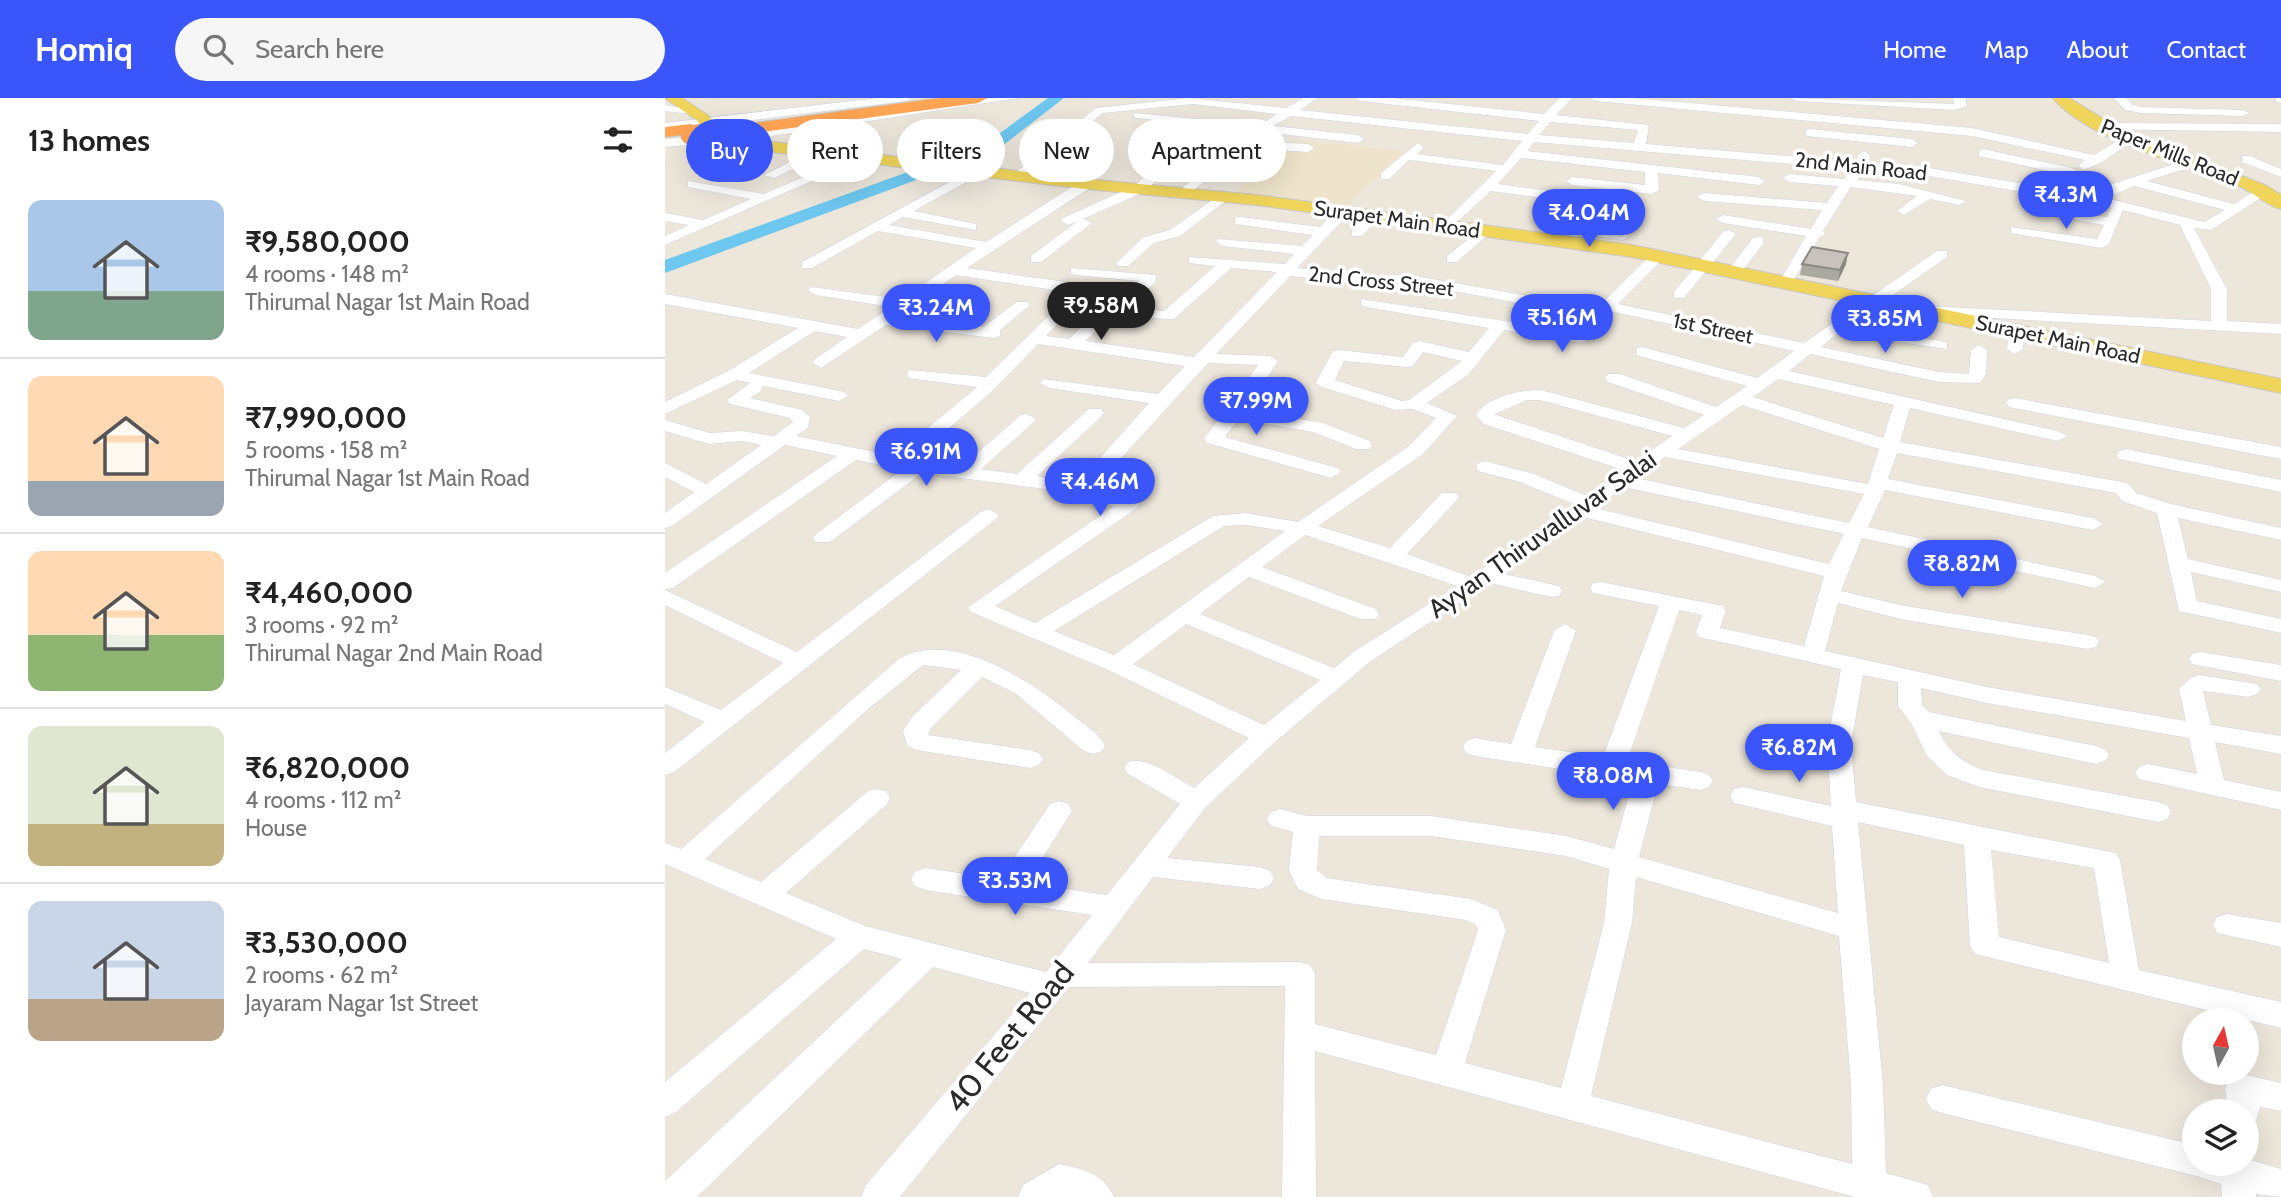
<!DOCTYPE html>
<html lang="en">
<head>
<meta charset="utf-8">
<style>
	body { margin:0; font-family:Cabin,sans-serif; background:#f6f6f6; color:#222; height:100vh; display:flex; flex-direction:column; font-size:26px; white-space:nowrap }
	* { box-sizing:border-box; margin:0 }
	p { font-size:23px; color:#767676 }
	.icon { flex:none; width:38px; height:38px; fill:none; stroke:currentColor; stroke-width:2; stroke-linecap:round; stroke-linejoin:round }
	.map { position:relative; flex:1; overflow:hidden }
	.drawer { display:flex; flex-direction:column; background:#fff; width:665px }
	.drawer>* { flex:none }
	.top-card { position:absolute; left:21px; top:21px; width:665px; height:63px; display:flex; gap:14px }
	.needle { width:46px; rotate:8deg }
	.fabs { position:absolute; left:1517px; top:910px; display:grid; gap:14px }
	.fabs a { display:grid; place-items:center; width:77px; height:77px; border-radius:50%; background:#fff; box-shadow:0 7px 28px #0002; font-size:35px }
	.price { position:absolute; translate:-50% -60px; padding:0 16px; border-radius:24px; background:#3a56fa; color:#fff; font-size:23px; line-height:46px; filter:drop-shadow(0 2px 4px #0008) }
	.price::after { content:''; position:absolute; left:50%; top:42px; width:21px; height:16px; margin-left:-10px; background:inherit; clip-path:polygon(0 0,100% 0,50% 100%) }
	.price.current { background:#222; color:#fff }
	ul { padding:0; list-style:none }
	li { display:flex; align-items:center; gap:21px; height:175px; padding:0 28px }
	li+li { border-top:2px solid #e0e0e0 }
	li span { display:grid; place-items:center; flex:none; width:196px; height:140px; border-radius:14px; color:#555 }
	li>.icon { margin-inline-start:auto }
	span .icon { width:84px; height:84px; fill:#fffc; stroke-width:1 }
	li b { font-size:30px }
	h2 { display:flex; justify-content:space-between; align-items:center; height:84px; padding:0 28px; font-size:30px }
	.pill { padding:0 24px; border-radius:32px; background:#fff; box-shadow:0 7px 28px #0002; font-size:24px; line-height:63px }
	.pill.current { background:#3a56fa; color:#fff }
	header { display:flex; align-items:center; gap:42px; box-sizing:border-box; height:98px; padding:0 35px; background:#3a56fa; color:#fff }
	header strong { font-size:33px }
	nav { display:flex; gap:38px; margin-inline-start:auto; font-size:24px }
	.search { width:490px; height:63px; background:#f6f6f6; display:flex; align-items:center; gap:18px; box-sizing:border-box; padding:0 24px; border-radius:38px; color:#767676; font-size:26px }
	main { display:flex; flex:1; min-height:0 }
	.map>svg:first-child { display:block }
	.education { fill:#eee4cb }
	.lines { fill:none; stroke-linecap:round; stroke-linejoin:round }
	.river { fill:#6ec7ef; fill-rule:evenodd }
	.minor-casing { stroke:#d1d3e3; stroke-width:1 }
	.major-casing { stroke:#c8c8c8; stroke-width:2 }
	.highway-casing { stroke:#c8c8c8; stroke-width:2 }
	.minor { fill:#fff; fill-rule:evenodd }
	.major { fill:#f1d55b; fill-rule:evenodd }
	.highway { fill:#ffa554; fill-rule:evenodd }
	.highway-bridge-casing { stroke:#c8c8c8; stroke-width:20; stroke-linecap:butt }
	.highway-bridge { stroke:#ffa554; stroke-width:19 }
	.wall { fill:#aba7a1 }
	.shaded-wall { fill:#8b8883 }
	.building { fill:#c7c2bb; stroke:#8b8883; stroke-width:2 }
	.labels { text-anchor:middle; dominant-baseline:central; stroke-width:7; stroke-linejoin:round; paint-order:stroke }
	.far-street-label { font-size:21px; fill:#2a2a2a; stroke:#fff }
	.street-label { font-size:26px; fill:#2a2a2a; stroke:#fff }
	.near-street-label { font-size:32px; fill:#2a2a2a; stroke:#fff }
</style>
</head>
<body>
<header>
<strong>Homiq</strong>
<div class="search"><svg class="icon" aria-label="search" viewBox="0 0 24 24"><circle cx="10" cy="10" r="6"/><path d="M15 15l6 6"/></svg>Search here</div>
<nav><a>Home</a><a>Map</a><a>About</a><a>Contact</a></nav>
</header>
<main>
<section class="drawer">
<h2>13 homes<svg class="icon" aria-label="filters" viewBox="0 0 24 24"><path d="M4 7h16M4 17h16"/><circle cx="9" cy="7" r="2"/><circle cx="15" cy="17" r="2"/></svg></h2>
<ul>
<li><span style="background:linear-gradient(#a9c7e8 65%,#7fa58c 0)"><svg class="icon" aria-label="home" viewBox="0 0 24 24"><path d="M3 11l9-7 9 7M6 9v11h12V9"/></svg></span><div><b>₹9,580,000</b><p>4 rooms · 148 m²</p><p>Thirumal Nagar 1st Main Road</p></div></li>
<li><span style="background:linear-gradient(#ffd9b3 75%,#9aa5b1 0)"><svg class="icon" aria-label="home" viewBox="0 0 24 24"><path d="M3 11l9-7 9 7M6 9v11h12V9"/></svg></span><div><b>₹7,990,000</b><p>5 rooms · 158 m²</p><p>Thirumal Nagar 1st Main Road</p></div></li>
<li><span style="background:linear-gradient(#ffd9b3 60%,#8fb573 0)"><svg class="icon" aria-label="home" viewBox="0 0 24 24"><path d="M3 11l9-7 9 7M6 9v11h12V9"/></svg></span><div><b>₹4,460,000</b><p>3 rooms · 92 m²</p><p>Thirumal Nagar 2nd Main Road</p></div></li>
<li><span style="background:linear-gradient(#dfe7d0 70%,#c2b280 0)"><svg class="icon" aria-label="home" viewBox="0 0 24 24"><path d="M3 11l9-7 9 7M6 9v11h12V9"/></svg></span><div><b>₹6,820,000</b><p>4 rooms · 112 m²</p><p>House</p></div></li>
<li><span style="background:linear-gradient(#c9d6e8 70%,#b9a48a 0)"><svg class="icon" aria-label="home" viewBox="0 0 24 24"><path d="M3 11l9-7 9 7M6 9v11h12V9"/></svg></span><div><b>₹3,530,000</b><p>2 rooms · 62 m²</p><p>Jayaram Nagar 1st Street</p></div></li>
</ul>
</section>
<div class="map">
<svg width="1616" height="1099" viewBox="0 0 1616 1099">
	<rect width="100%" height="100%" fill="#ece6db"/>
	<!-- education -->
	<path class="education" d="M630 42 739 53 680 110 568 96Z"/>
	<g class="lines">
		<!-- river -->
		<path class="river" d="M383 0H399L332 52 0 175V162L320 46Z"/>
		<!-- minor casing -->
		<g class="minor-casing">
			<path id="minor" d="M213 0H247L241 3 0 33V25Z
				M324 0H353L80 42 0 49V41L80 34Z
				M524 0 621 10 638 0H652L635 12 863 36 874 23 696 3 690 0H727L879 16 895 0H907L891 17 984 27 981 46 1192 64 1193 57 1199 53 1205 57 1204 65 1258 69 1427 97 1444 87 1528 60 1532 61V67L1482 83 1569 106 1593 91 1605 94 1546 132 1529 130 1562 191V223L1616 226V236L1257 216 1255 213 1263 208 1546 223V191L1515 127 1458 112 1444 146 1437 150 1351 136 1346 135V129L1432 141 1439 127 1358 112V106L1442 119 1446 109 1258 77 1200 72 1192 82 1234 86 1301 103 1294 107 1265 101 1239 117 1232 113 1252 98 1186 89 1158 133 1160 136 1154 140 1126 187 1121 188 1114 184 1141 138 1058 125 1051 121 1058 117 1146 131 1157 112 1039 103 1032 99 1039 95 1162 105 1173 88 1124 84 1118 80 1124 76 1179 81 1187 71 869 44 862 53 1094 79 1100 83 1094 87 993 75 994 92 987 96 907 87 901 83 907 79 980 87V74L856 60 833 86 960 103 967 107 960 111 826 93 782 133 775 129 777 126 831 73 744 62 724 81H716V75L753 45 759 49 752 56 838 67 857 43 626 18 608 28 693 37 699 41 693 45 599 34 589 43 643 46 649 50 643 54 581 50 520 99 515 98V92L568 49 507 45 501 41 503 38 576 42 587 33 473 20 469 19V15L595 27 612 16 528 6 438 15 356 81 346 78 431 10ZM885 24 973 32 969 45 874 37ZM1469 88 1560 112 1539 124 1441 100Z
				M925 0H968L1307 30 1429 57 1462 37 1472 40 1437 64 1419 72 1413 68 1420 62 1307 38 931 3Z
				M1126 0 1289 6 1288 0H1300L1302 8 1289 12 1132 3Z
				M1449 0H1461L1468 7 1476 9 1578 12 1584 15 1578 18 1476 15 1460 12Z
				M1610 0H1616V5L1612 4Z
				M0 7 34 13 28 16 0 13Z
				M1440 25 1616 26V34L1436 31V27Z
				M1145 31 1247 41 1253 45 1247 49 1141 38V32Z
				M209 32 213 33V39L173 59 163 56Z
				M153 50 159 54 157 57 109 80 99 77Z
				M511 51 521 54 479 94 418 121 427 125 376 164H366V158L413 123 403 127 396 123 398 120 469 88Z
				M1318 51 1407 70 1413 74 1407 78 1314 58V52Z
				M192 56 202 59 0 147V138L24 127 0 123V115L38 122 86 101 23 89V83L99 96Z
				M1577 58H1585L1616 71V79L1577 64Z
				M312 69 316 70V76L249 113 311 126V132L238 119 224 127 321 144 416 83H426V89L302 170 429 188 437 193 429 198 291 177 232 219 318 229 352 204H362L365 207 335 232V238L329 240 221 227 156 270 148 265 150 261 182 239 150 233 84 275 180 294 183 298 174 303 98 288 96 293 85 300 137 312 145 319 143 330 131 338 229 358 312 289 250 281 244 280 242 276 244 272 321 279 396 206 401 204 409 209 381 238 404 241 434 212 448 209 474 183 411 177 406 176V170L491 177V183L465 210 499 213 550 168 524 165V159L620 166 629 156 558 148 551 144 553 141 637 148 648 137 570 126V120L575 119 655 129 674 110H684V116L632 170 702 178 744 177 932 210 988 155H998V161L953 206 1139 245 1272 153H1282V159L1184 228 1276 243 1282 245V251L1173 235 1156 249 1274 274 1304 276 1306 252 1314 247 1322 252 1321 276 1315 285 1274 284 1145 256 1124 273 1393 333 1402 338 1393 343 1245 310 1235 344 1457 384 1464 386 1471 395 1506 406 1616 430V442L1513 420 1523 461 1616 482V494L1526 474 1532 503 1616 521V535L1514 513 1492 415 1457 403 1451 395 1232 355 1223 381 1428 420 1438 426 1428 432 1220 392 1203 429 1430 478 1441 484 1430 490 1197 440 1176 493 1240 508 1423 537 1431 539 1434 544 1431 549 1423 551 1240 522 1173 505 1160 553 1322 589 1521 623 1514 591 1526 580 1534 577 1592 586 1596 591 1592 596 1584 599 1538 593 1546 627 1616 638V656L1550 644 1559 682 1616 694V712L1474 681 1470 675 1474 669 1483 666 1532 676 1524 640 1322 605 1256 590 1257 608 1264 614 1431 648 1440 651 1444 657 1440 663 1431 666 1274 633C1283 654 1297 664 1318 672L1493 704 1502 707 1506 714 1502 721 1493 724 1314 689 1282 677 1262 658 1246 625 1233 608V584L1198 577 1186 646 1191 704 1451 755 1455 762 1474 872 1616 904V930L1310 856 1305 848 1299 747 1193 724 1218 987 1221 1075 1263 1087 1268 1099H1190L650 953 651 1099H617L620 888 404 889 235 1099H196L201 1087 365 895 268 869 32 1099H0V1083L237 861 199 851 11 1014 0 1019V984L171 841 0 766V745L16 751 235 560C290 532 363 582 405 615 416 625 433 634 440 647L437 653 428 656 419 653 350 595 317 579 265 631 263 637 365 652 374 655 378 661 374 667 365 670 251 652 242 647 238 633 247 619 296 572 258 567 203 611 40 761 96 784 203 693 212 691 221 693 225 700 221 707 121 795 200 828 381 874 427 817 260 792 250 788 246 781 250 774 260 770 335 781 385 706 394 703 403 706 407 713 362 785 442 797 515 706 463 676 459 670 463 664C484 658 510 680 529 690L584 640 443 572 306 514 303 509 449 408 381 391 257 375 165 444H151L148 440 151 436 238 371 191 362 8 490 0 491V475L172 358 120 347 7 428 0 430V415L29 394 0 379V365L41 386 96 347 77 343 44 346 0 333V322L45 335 77 333 109 338 128 324 125 320 65 306 62 302 85 285 72 282 0 316V304L63 273 133 230 0 206V196L193 231 226 209 151 197 143 192 146 189 237 201 311 150 213 133 147 170H137V164ZM566 170 612 174 529 259 420 243 445 219 509 221ZM625 178 702 186 744 185 925 218 911 234 696 201V207L701 209 824 230 804 254 754 243 748 245 738 259 674 252 668 253 651 284 654 288 730 312 748 311 771 320 744 348 633 424 581 415 548 418 370 525 330 508 472 410 475 406 472 402 428 391 543 265 593 267 539 341 542 345 666 380 676 374 673 370 560 339 573 321 648 334 691 351H705L707 347 705 343 658 325 580 312 613 263 605 258 551 256ZM945 213 1129 253 1092 280 977 249 971 251V257L1082 288 1051 309 955 276H943L940 280 943 284 1039 317 1019 330 876 292C855 292 823 298 811 317L819 326 958 372 922 398 869 376 820 363 813 365 811 369 813 373 855 384 909 406 806 479 742 456 791 403 794 399 791 395H777L725 450 653 428 758 356 792 318 762 305 804 276 839 232 915 245 921 243ZM373 246 520 268 493 296 378 281 375 285 384 290 484 305 411 387 372 378 436 319 439 315 436 311H424L352 376 316 371 368 325 371 321 362 316 356 317 296 369 247 362 325 295ZM758 254 797 263 744 302 737 303 670 282 679 263 742 269 748 268ZM1113 281 1229 307 1218 340 1088 299ZM862 302H875L1007 338 970 363 829 316ZM1077 307 1214 351 1203 386 1013 351ZM1000 359 1199 396 1184 425 971 380ZM959 389 1179 436 1164 466 930 410ZM918 419 1159 478 1139 548 1055 530 1061 513 1058 508 936 484 928 485 925 490 928 495 994 508 938 659 870 649 911 533 900 526 889 533 846 646 810 640 801 643 798 649 801 655 810 658 968 682 949 751 901 738 766 718H642L615 711 606 714 602 721 606 728 628 734 624 772 633 791 656 801 801 822 811 827 813 832 771 957 650 926V876L645 867 635 864 423 865 488 779 595 791 605 787 609 780 605 773 595 769 502 760 540 710 610 644 706 563 825 485 886 499 894 498 897 493 894 488 839 476ZM581 427 620 433 449 557 389 533 559 428ZM640 437 792 488 690 553 669 570 535 516 584 479 695 521H711L714 516 711 511 597 469ZM1014 512 1037 517 1031 534 1034 539 1176 571 1162 646 1166 708 1078 689 1069 691 1065 698 1069 705 1078 707 1167 728 1173 815 974 759 993 686 1035 692 1044 689 1048 683 1044 677 1035 674 962 663ZM521 526 655 582 599 627 468 566ZM654 738H766L901 758 944 771 939 825 896 990 800 965 841 832 833 812 806 801 661 780 652 772ZM1326 752 1429 770 1444 865 1334 839ZM971 779 1174 838 1186 987 1187 1066 926 998 967 825Z
				M557 95 564 99 562 102 515 138 489 145 463 168H453L451 165 479 139 505 132Z
				M704 115 716 118 697 138H687V132Z
				M894 125 958 134 965 138 958 142 889 132 887 129Z
				M817 130 822 131V137L792 164H782V158Z
				M1064 132 1071 136 1019 200H1009V194L1059 133Z
				M1093 139 1098 140V146L1075 176H1065V170L1088 140Z
				M1352 227 1360 232 1358 251 1350 256 1342 251 1344 232Z
				M1350 300 1616 349V361L1344 309 1341 305 1344 301Z
				M1461 351 1616 382V394L1454 361 1452 357 1454 353Z
				M324 411 334 417 331 421 9 674 0 677V655L40 624 0 606V589L56 612 118 565 0 507V492L132 554 317 413Z
				M1535 554 1616 567V583L1527 566 1524 561 1527 556Z
				M1562 816 1616 825V849L1552 835 1548 827 1552 819Z
				M1576 976 1616 985V1013L1595 1009 1591 1023 1582 1027V1013H1563L1560 990 1565 980Z
				M1277 987 1530 1047V1066H1582V1061L1616 1071V1099L1591 1096V1099H1557L1556 1086 1532 1078 1277 1015 1266 1011 1261 1001 1266 991Z
				M394 1066C418 1071 439 1075 449 1099H353L358 1087Z"/>
		</g>
		<!-- major casing -->
		<g class="major-casing">
			<path id="major" d="M0 0H17L44 18 56 38 421 81 592 97 967 147 1616 281V295L967 159 592 107 421 91 56 48 42 44 33 23Z
				M1388 0H1404L1455 31 1600 87 1616 97V111C1602 108 1588 94 1574 88 1521 66 1424 43 1388 0Z"/>
		</g>
		<!-- highway casing -->
		<g class="highway-casing">
			<path id="highway" d="M275 0H322L313 5 60 39 51 34 60 29Z
				M26 26 35 31 32 35 0 39V29Z"/>
		</g>
		<!-- minor -->
		<use href="#minor" class="minor"/>
		<!-- major -->
		<use href="#major" class="major"/>
		<!-- highway -->
		<use href="#highway" class="highway"/>
		<!-- highway-bridge casing -->
		<g class="highway-bridge-casing">
			<path id="highway-bridge" d="M25 37 60 34"/>
		</g>
		<!-- highway-bridge -->
		<use href="#highway-bridge" class="highway-bridge"/>
	</g>
	<!-- wall -->
	<path class="wall" d="M1137 166H1181L1173 183 1135 177Z"/>
	<!-- shaded-wall -->
	<path class="shaded-wall" d="M1183 155 1181 166 1173 183 1175 172Z"/>
	<!-- building -->
	<path class="building" d="M1147 149 1183 155 1175 172 1137 166Z"/>
	<g class="labels">
		<!-- far-street labels -->
		<g class="far-street-label">
			<text transform="translate(1505 54) rotate(22)">Paper Mills Road</text>
			<text transform="translate(1196 68) rotate(6)">2nd Main Road</text>
			<text transform="translate(732 121) rotate(8)">Surapet Main Road</text>
			<text transform="translate(716 183) rotate(6)">2nd Cross Street</text>
			<text transform="translate(1048 230) rotate(12)">1st Street</text>
			<text transform="translate(1393 241) rotate(12)">Surapet Main Road</text>
		</g>
		<!-- street labels -->
		<g class="street-label">
			<text transform="translate(877 436) rotate(-35)">Ayyan Thiruvalluvar Salai</text>
		</g>
		<!-- near-street labels -->
		<g class="near-street-label">
			<text transform="translate(344 939) rotate(-51)">40 Feet Road</text>
		</g>
	</g>
</svg>
<div class="fabs">
<a><svg class="needle" viewBox="-14 -14 28 28"><path d="M0-13l5 13h-10z" fill="#e53935"/><path d="M0 13l5-13h-10z" fill="#767676"/></svg></a>
<a><svg class="icon" aria-label="layers" viewBox="0 0 24 24"><path d="M12 4l9 5-9 5-9-5zM3 14l9 5 9-5"/></svg></a>
</div>
<b class="price" style="left:1401px;top:133px">₹4.3M</b>
<b class="price" style="left:924px;top:151px">₹4.04M</b>
<b class="price current" style="left:436px;top:244px">₹9.58M</b>
<b class="price" style="left:271px;top:246px">₹3.24M</b>
<b class="price" style="left:897px;top:256px">₹5.16M</b>
<b class="price" style="left:1220px;top:257px">₹3.85M</b>
<b class="price" style="left:591px;top:339px">₹7.99M</b>
<b class="price" style="left:261px;top:390px">₹6.91M</b>
<b class="price" style="left:435px;top:420px">₹4.46M</b>
<b class="price" style="left:1297px;top:502px">₹8.82M</b>
<b class="price" style="left:1134px;top:686px">₹6.82M</b>
<b class="price" style="left:948px;top:714px">₹8.08M</b>
<b class="price" style="left:350px;top:819px">₹3.53M</b>
<div class="top-card">
<a class="pill current">Buy</a>
<a class="pill">Rent</a>
<a class="pill">Filters</a>
<a class="pill">New</a>
<a class="pill">Apartment</a>
</div>
</div>
</main>
</body>
</html>
